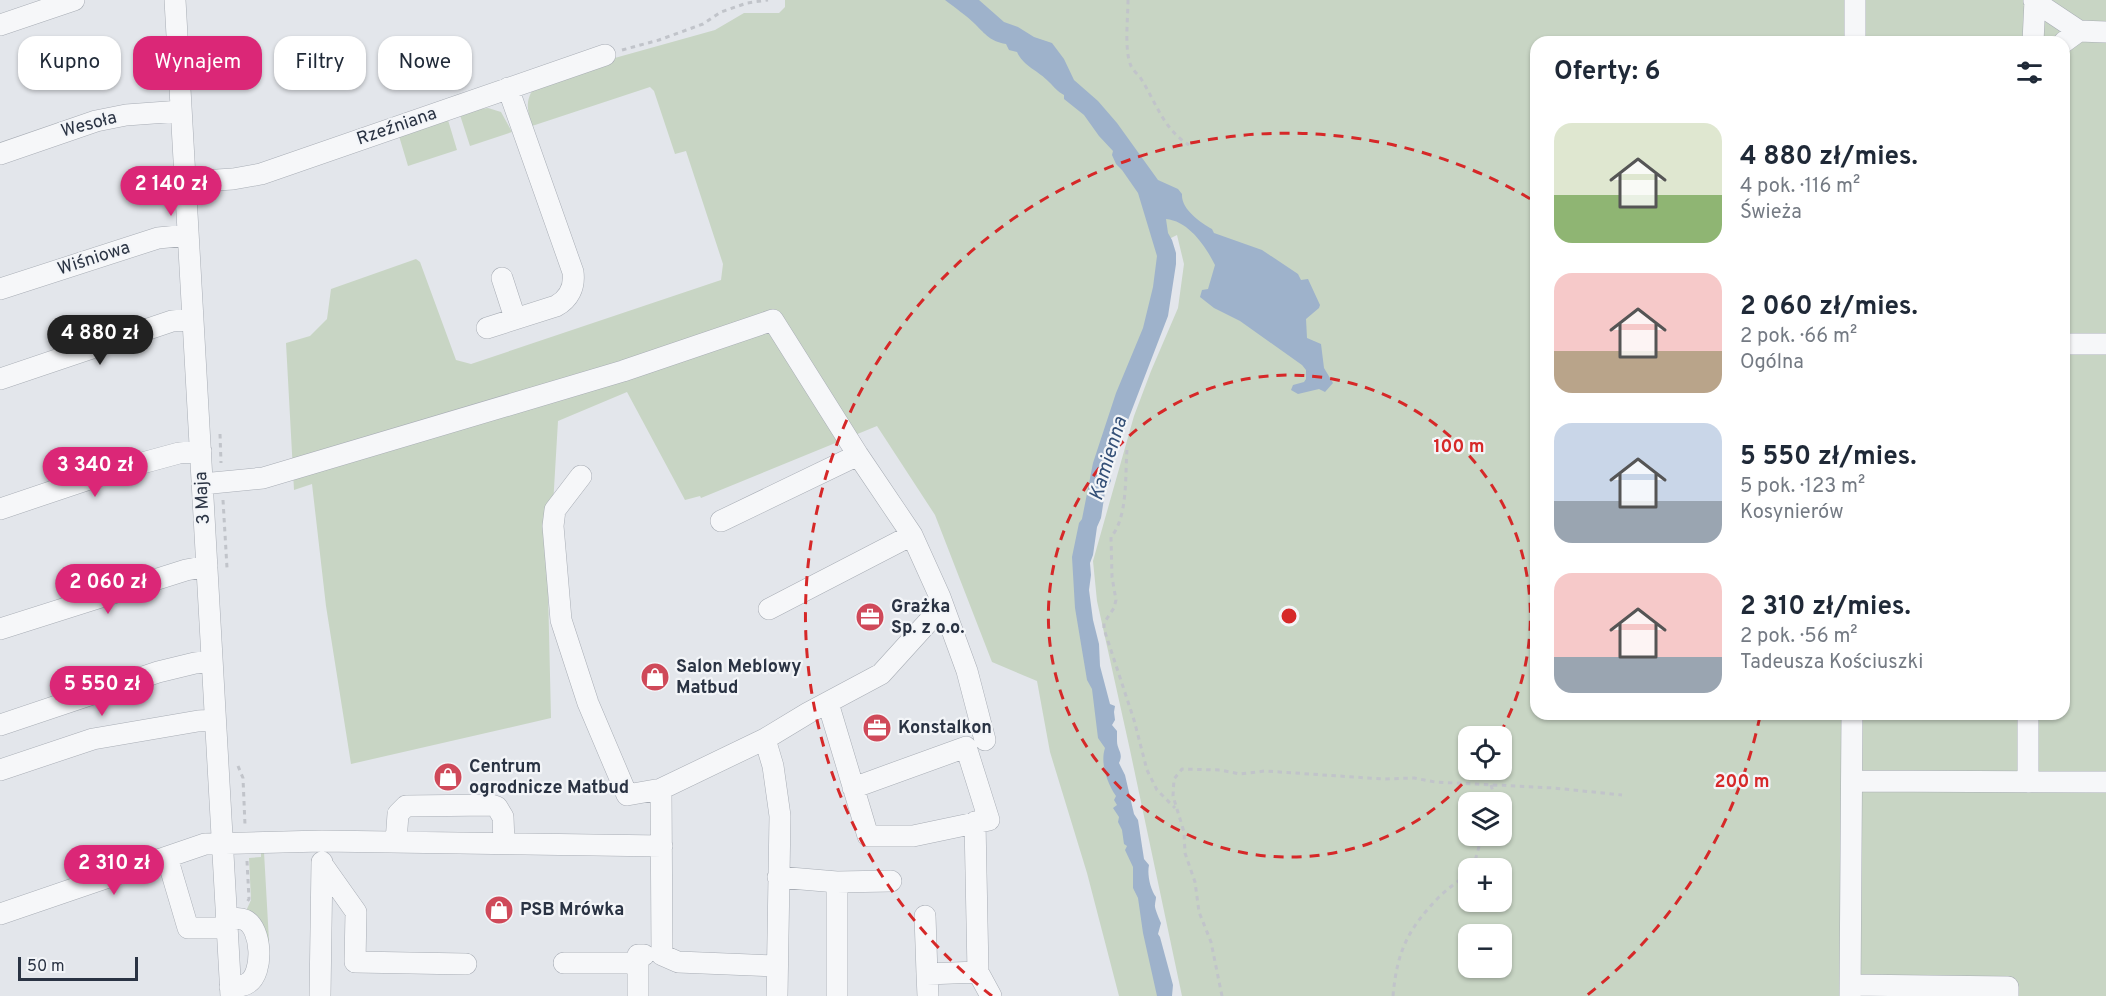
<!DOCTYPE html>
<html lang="pl">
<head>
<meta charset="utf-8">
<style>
	body { margin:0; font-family:Overpass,sans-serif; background:#f2f2f3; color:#1f2937; height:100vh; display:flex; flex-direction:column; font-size:22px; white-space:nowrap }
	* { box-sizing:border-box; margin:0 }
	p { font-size:20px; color:#747a83 }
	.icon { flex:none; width:33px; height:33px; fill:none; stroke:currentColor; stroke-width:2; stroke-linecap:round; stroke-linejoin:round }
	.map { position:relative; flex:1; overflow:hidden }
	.drawer { position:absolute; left:1530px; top:36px; width:540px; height:684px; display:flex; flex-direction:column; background:#fff; border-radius:18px; box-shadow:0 2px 4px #0004 }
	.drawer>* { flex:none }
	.guide { position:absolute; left:18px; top:36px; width:570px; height:54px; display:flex; gap:12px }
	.buttons { position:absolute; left:1458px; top:726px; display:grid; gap:12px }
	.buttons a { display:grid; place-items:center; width:54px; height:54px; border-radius:12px; background:#fff; box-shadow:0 2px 4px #0004; font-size:30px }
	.scale { position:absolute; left:18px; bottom:15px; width:120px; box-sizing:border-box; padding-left:6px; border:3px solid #2a3343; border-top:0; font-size:16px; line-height:21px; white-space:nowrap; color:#2a3343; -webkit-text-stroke:4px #f3f5f8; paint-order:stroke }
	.price { position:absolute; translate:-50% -51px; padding:0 14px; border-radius:21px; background:#db2777; color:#fff; font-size:20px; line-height:39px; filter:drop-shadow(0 2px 3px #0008) }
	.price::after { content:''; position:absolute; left:50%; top:36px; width:18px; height:14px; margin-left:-9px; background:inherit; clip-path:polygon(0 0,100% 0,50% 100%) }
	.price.current { background:#222; color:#fff }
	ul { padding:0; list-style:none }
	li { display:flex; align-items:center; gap:18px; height:150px; padding:0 24px }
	li span { display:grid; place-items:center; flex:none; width:168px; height:120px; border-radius:18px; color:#555 }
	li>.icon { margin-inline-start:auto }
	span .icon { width:72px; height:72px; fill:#fffc; stroke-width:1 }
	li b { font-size:26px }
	h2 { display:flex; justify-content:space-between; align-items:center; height:72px; padding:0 24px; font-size:26px }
	.tag { padding:0 21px; border-radius:18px; background:#fff; box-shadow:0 2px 4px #0004; font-size:21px; line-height:54px }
	.tag.current { background:#db2777; color:#fff }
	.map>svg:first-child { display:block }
	.green { fill:#c8d5c4; fill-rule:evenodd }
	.water { fill:#9eb2cb }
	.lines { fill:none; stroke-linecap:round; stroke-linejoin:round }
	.minor-casing { stroke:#a8adb5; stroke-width:22 }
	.path { stroke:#c1c4ca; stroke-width:3; stroke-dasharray:4.5 4.5; stroke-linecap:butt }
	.minor { stroke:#f6f7f9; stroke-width:21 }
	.ring { fill:none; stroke:#d62828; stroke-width:3; stroke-dasharray:10 8 }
	.labels { text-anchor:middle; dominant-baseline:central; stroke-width:4.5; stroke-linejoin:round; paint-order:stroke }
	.street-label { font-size:18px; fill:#2a3343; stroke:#f3f5f8 }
	.poi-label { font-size:18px; font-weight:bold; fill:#2a3343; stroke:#f3f5f8; text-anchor:start }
	.water-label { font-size:20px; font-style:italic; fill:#345077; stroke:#f3f5f8 }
	.centre { fill:#d62828; stroke:#f3f5f8; stroke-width:3 }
	.ring-label { font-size:18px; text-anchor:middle; font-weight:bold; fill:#d62828; stroke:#f3f5f8; stroke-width:4.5; stroke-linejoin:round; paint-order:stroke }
</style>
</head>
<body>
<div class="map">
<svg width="2106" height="996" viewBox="0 0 2106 996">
	<rect width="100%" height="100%" fill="#e3e6eb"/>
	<!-- green -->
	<path class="green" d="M785 0H2106V996H1182L1130 750 1097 601 1093 561 1134 416 1151 371 1178 308 1184 264 1177 235 1161 243 1163 277 1078 562 1162 996H1119L1087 873 1050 752 1037 681 992 662 935 515 877 426 701 498 700 496 685 500 627 392 558 421 548 590 551 718 351 764 326 606 312 484 294 490 286 343 310 336 327 319 331 289 416 259 420 262 456 360 471 364 721 280 723 264 686 151 675 154 654 91 650 87 532 126C528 112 525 103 532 91L604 61 715 30 744 13H779L785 7ZM1536 42H2064V714H1536ZM1468 736H1502V770H1468ZM1468 802H1502V836H1468ZM1468 868H1502V902H1468ZM1468 934H1502V968H1468Z
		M488 108 501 112 512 132 470 146 460 115 475 110Z
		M448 120 457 150 408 166 399 136Z
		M261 852H264L269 941 263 942 246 911 251 900 249 858 261 857Z"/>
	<!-- water -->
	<path class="water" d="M945 0H979L1004 22 1018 27 1034 37 1052 43 1064 59 1074 80 1098 101 1117 123 1158 180 1178 189 1182 194C1181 209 1200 222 1212 229L1214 233 1262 250 1298 274 1301 280 1308 279 1320 305 1319 308 1306 319 1307 338 1321 344 1324 368 1333 383 1325 392 1319 389 1298 394 1291 390 1293 385 1304 382 1306 379V370L1302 365 1240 321 1214 308 1200 297 1202 290 1208 289 1215 265C1206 247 1189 221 1166 219L1168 233 1172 240 1176 253V264L1168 316 1118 446 1110 475 1111 481 1105 492 1101 518 1097 527 1093 555 1090 563 1091 575 1089 590 1093 620 1099 644 1100 666 1110 704 1115 706 1114 712 1115 720 1112 725 1117 731C1117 735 1117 738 1117 741 1117 750 1124 753 1119 763L1125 775 1134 814 1138 820 1144 859 1149 865C1147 874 1150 889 1156 897 1156 900 1155 902 1155 905 1154 907 1160 921 1161 923L1158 934 1160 937 1173 985 1172 996H1157L1143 933 1138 898 1133 888V867L1125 850 1127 846 1124 844 1122 830 1118 822 1119 817 1113 808 1117 805 1114 800 1116 796C1107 783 1100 763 1105 748L1098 738 1092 689 1087 680 1075 608 1072 557 1079 523 1082 519 1093 463 1116 393 1143 328 1153 287 1157 256 1138 193 1122 170 1116 164 1112 155 1113 151 1099 136 1084 115 1064 99V95C1057 91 1055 88 1049 82 1039 71 1023 66 1017 52L1009 50 1006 44C990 41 986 35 975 24 967 16 954 7 945 0Z"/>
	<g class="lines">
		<!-- minor casing -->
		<g class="minor-casing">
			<path id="minor" d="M175 0 231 996
				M2034 1 2079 31
				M0 25 74 0
				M1855 42V0
				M2033 42 2035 0
				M2064 42 2079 31 2106 32
				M0 154 96 121 126 115 181 111
				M185 182 233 179 261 174 605 55
				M502 278 515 318
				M0 289 158 238 188 235
				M487 328 556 306C569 299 575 287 573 272L508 88
				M2064 344H2106
				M0 379 172 321 193 319
				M581 476 555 510 553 526 561 620 588 703 627 795 661 789
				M202 484 263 478 623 371 773 320 858 455 912 535 940 597 929 621 881 674 808 713 765 739
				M0 509 113 471 179 453 201 451
				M721 521 858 455
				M940 597 967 671 985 740
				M769 609 912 535
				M0 629 186 570 207 566
				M828 703 868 836H913L989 820 966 747 853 788
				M0 725 158 672 195 663 212 661
				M0 770 93 739 198 721 215 720
				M1852 781 2106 782
				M2028 782V714
				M396 842 398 814 406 806 491 805 497 807 503 817 504 843
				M167 857 188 928H226
				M322 864 356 912 355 962 466 964
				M778 877 837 882V996
				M837 882 891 881
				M0 914 205 844 322 841 662 846
				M925 916 927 974 978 972 975 822
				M226 920C232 919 239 917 245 920 262 928 264 973 248 983 243 987 236 986 230 987
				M564 963H638
				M776 966 678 962 662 955 661 789 765 739 773 766 780 816 777 996
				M978 972 991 996
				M927 974 928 996
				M1850 985 2008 987V996
				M320 996 322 862
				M638 996V955H644
				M1850 996 1852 714"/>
		</g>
		<!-- path -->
		<path class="path" d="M1128 0C1128 18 1124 50 1131 66 1133 70 1137 74 1140 77 1156 102 1163 129 1189 145
			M622 50 659 40 703 24 721 12 747 3 768 0
			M220 434 221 463
			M1127 450C1125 476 1128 517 1111 537L1112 577 1116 600 1114 608 1104 623V629L1134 720 1147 770 1157 790 1175 808
			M223 500 227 568
			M238 766 243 778 245 825
			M1491 785 1494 795 1491 802
			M247 861 249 899 247 902
			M1473 868 1482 836
			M1222 996 1211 942 1199 912 1195 882 1185 853 1184 832 1173 796 1174 779 1182 769 1220 770 1240 774 1265 771 1383 779 1414 778 1435 782 1554 788 1622 795
			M1393 996C1397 951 1408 929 1439 897 1448 888 1459 881 1468 873"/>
		<!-- minor -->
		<use href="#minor" class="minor"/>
	</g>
	<!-- distance rings -->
	<g class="ring">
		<path d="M1474 771A241 241 0 1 1 1499 735"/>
		<path d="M1760 716A482 482 0 0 1 1586 996M992 996A482 482 0 0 1 1534 201"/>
	</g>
	<!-- icons -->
	<defs>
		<g id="office-disc" transform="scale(1.5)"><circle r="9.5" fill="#cf4959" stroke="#f3f5f8"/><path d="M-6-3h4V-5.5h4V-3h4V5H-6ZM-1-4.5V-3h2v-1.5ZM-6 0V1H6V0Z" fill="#fff"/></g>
		<g id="shop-disc" transform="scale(1.5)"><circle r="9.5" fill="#cf4959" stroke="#f3f5f8"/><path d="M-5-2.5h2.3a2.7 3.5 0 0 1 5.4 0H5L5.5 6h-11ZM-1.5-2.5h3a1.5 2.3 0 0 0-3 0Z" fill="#fff"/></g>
	</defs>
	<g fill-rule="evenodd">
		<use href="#office-disc" x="870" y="617"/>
		<use href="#shop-disc" x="655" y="677"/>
		<use href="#office-disc" x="877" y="728"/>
		<use href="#shop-disc" x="448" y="777"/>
		<use href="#shop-disc" x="499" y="910"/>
	</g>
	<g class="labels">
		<!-- street labels -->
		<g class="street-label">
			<text transform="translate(89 125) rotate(-15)">Wesoła</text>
			<text transform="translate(397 127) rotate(-19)">Rzeźniana</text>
			<text transform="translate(94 259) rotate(-18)">Wiśniowa</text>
			<text transform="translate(203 498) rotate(-93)">3 Maja</text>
		</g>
		<!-- poi labels -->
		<g class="poi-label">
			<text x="891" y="607">Grażka<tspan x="891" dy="21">Sp. z o.o.</tspan></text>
			<text x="676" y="667">Salon Meblowy<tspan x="676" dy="21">Matbud</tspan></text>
			<text x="898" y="728">Konstalkon</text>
			<text x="469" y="767">Centrum<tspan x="469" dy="21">ogrodnicze Matbud</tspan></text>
			<text x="520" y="910">PSB Mrówka</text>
		</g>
		<!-- water labels -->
		<g class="water-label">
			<text transform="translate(1109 459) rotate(-73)">Kamienna</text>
		</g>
	</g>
	<circle cx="1289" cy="616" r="9" class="centre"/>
	<g class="ring-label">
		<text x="1459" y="452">100 m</text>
		<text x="1742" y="787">200 m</text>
	</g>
</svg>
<div class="buttons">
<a><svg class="icon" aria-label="locate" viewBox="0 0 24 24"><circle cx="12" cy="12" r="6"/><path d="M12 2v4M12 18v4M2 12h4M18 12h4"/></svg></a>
<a><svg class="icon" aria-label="layers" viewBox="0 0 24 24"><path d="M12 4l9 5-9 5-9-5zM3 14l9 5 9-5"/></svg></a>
<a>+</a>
<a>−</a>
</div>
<div class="scale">50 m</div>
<b class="price" style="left:171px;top:217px">2 140 zł</b>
<b class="price current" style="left:100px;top:366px">4 880 zł</b>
<b class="price" style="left:95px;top:498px">3 340 zł</b>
<b class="price" style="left:108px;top:615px">2 060 zł</b>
<b class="price" style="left:102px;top:717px">5 550 zł</b>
<b class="price" style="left:114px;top:896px">2 310 zł</b>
<div class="guide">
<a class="tag">Kupno</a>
<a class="tag current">Wynajem</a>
<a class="tag">Filtry</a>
<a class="tag">Nowe</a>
</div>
<section class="drawer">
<h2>Oferty: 6<svg class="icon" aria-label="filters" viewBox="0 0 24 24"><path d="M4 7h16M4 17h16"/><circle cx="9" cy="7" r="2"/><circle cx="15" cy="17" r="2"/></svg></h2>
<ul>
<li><span style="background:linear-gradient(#dfe7d0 60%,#8fb573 0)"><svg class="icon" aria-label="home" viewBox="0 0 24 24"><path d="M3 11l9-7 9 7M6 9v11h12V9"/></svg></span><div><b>4 880 zł/mies.</b><p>4 pok. · 116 m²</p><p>Świeża</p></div></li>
<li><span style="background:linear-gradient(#f6c9c9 65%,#b9a48a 0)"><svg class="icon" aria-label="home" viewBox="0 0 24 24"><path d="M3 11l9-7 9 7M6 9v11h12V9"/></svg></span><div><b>2 060 zł/mies.</b><p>2 pok. · 66 m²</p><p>Ogólna</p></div></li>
<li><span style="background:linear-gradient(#c9d6e8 65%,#9aa5b1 0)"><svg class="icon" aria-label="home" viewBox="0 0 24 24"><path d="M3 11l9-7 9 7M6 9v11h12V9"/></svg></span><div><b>5 550 zł/mies.</b><p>5 pok. · 123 m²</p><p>Kosynierów</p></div></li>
<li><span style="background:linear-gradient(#f6c9c9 70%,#9aa5b1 0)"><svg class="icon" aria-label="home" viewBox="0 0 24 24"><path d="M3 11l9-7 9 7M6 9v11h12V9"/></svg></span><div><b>2 310 zł/mies.</b><p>2 pok. · 56 m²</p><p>Tadeusza Kościuszki</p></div></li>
</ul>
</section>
</div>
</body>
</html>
